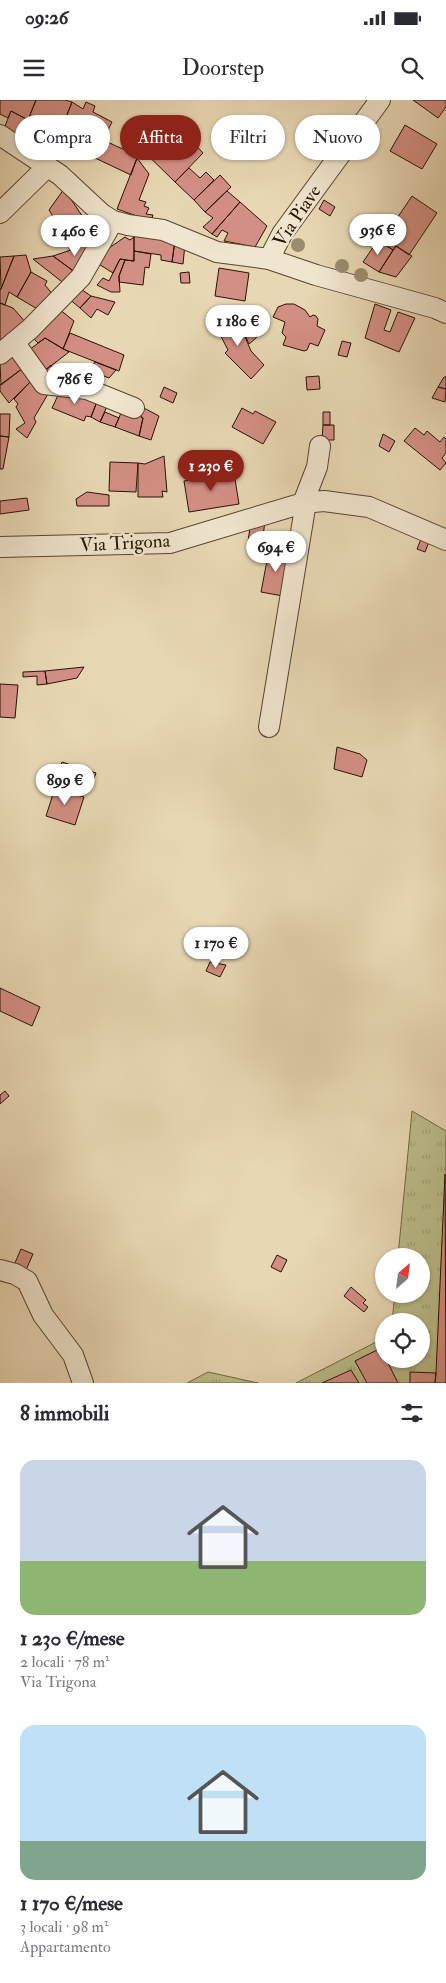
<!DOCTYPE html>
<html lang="it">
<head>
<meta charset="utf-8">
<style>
	body { margin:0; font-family:"IM FELL Double Pica",serif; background:#f2f2f3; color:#2b2b33; height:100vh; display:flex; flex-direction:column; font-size:19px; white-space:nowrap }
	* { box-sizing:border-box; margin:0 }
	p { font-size:16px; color:#7c7c81 }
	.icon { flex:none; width:28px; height:28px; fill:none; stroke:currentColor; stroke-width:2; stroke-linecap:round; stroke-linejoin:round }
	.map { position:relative; height:1283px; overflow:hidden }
	.details { display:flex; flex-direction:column; background:#fff; flex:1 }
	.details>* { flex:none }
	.banner { position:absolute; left:15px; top:15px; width:416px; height:45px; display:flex; gap:10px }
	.needle { width:32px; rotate:28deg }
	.controls { position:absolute; left:375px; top:1148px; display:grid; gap:10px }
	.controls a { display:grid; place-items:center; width:55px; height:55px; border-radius:50%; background:#fff; box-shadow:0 1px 4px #0004; font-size:25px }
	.price { position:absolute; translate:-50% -42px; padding:0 11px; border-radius:18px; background:#fff; color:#222; font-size:16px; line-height:32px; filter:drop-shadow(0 1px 2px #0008) }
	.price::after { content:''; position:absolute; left:50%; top:30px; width:15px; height:11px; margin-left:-8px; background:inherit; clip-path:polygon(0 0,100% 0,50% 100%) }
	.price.on { background:#8f2418; color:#fff }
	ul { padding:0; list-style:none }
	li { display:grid; align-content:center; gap:10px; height:265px; padding:0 20px }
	li span { display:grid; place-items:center; height:155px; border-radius:15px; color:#555 }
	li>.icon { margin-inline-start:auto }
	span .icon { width:90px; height:90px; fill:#fffc; stroke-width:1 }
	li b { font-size:21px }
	h2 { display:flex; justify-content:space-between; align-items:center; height:60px; padding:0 20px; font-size:21px }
	.tag { padding:0 18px; border-radius:22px; background:#fff; box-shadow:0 1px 4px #0004; font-size:18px; line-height:45px }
	.tag.on { background:#8f2418; color:#fff }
	.status { display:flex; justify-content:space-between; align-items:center; height:35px; padding:0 25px; background:#fff; direction:ltr }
	.status svg { height:14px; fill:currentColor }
	header { display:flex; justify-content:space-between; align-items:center; height:65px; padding:0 20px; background:#fff; font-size:22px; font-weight:600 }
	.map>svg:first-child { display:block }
	.grass { fill:url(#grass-tufts); stroke:#726846 }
	.building { fill:#d48f84; stroke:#281303 }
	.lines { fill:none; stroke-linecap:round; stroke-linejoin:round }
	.minor-casing { stroke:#58442f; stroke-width:22 }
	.minor { stroke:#f0e5ce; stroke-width:20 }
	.tree { fill:#9a8c6c }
	.labels { text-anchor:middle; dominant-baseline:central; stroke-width:5; stroke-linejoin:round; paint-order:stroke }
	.street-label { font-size:19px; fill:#281303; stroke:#f0e5ce }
</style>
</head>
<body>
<div class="status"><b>09:26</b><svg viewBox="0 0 49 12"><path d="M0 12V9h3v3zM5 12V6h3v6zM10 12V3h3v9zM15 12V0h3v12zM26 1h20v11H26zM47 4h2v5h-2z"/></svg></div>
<header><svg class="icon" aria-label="menu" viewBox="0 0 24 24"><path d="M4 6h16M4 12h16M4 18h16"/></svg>Doorstep<svg class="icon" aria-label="search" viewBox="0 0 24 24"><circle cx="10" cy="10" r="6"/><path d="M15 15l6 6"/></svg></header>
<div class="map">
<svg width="446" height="1283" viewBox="0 0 446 1283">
	<defs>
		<pattern id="grass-tufts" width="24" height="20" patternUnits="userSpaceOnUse" patternTransform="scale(1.25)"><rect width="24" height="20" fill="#bbbd89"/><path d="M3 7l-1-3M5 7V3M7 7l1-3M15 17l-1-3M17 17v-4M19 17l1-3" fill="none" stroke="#a1a275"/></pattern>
	</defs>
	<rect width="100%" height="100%" fill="#e8d7b4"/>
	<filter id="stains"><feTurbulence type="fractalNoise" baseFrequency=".004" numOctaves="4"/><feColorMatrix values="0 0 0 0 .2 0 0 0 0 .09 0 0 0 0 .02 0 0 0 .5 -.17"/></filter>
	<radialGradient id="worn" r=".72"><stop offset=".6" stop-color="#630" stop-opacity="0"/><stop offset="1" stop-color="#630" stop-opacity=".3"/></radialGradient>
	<!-- grass -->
	<path class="grass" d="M412 1011 446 1031V1283H296L384 1238V1259H421V1221H392L395 1194H421V1156H398Z
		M208 1272 258 1283H187Z"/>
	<!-- building -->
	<path class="building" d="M0 0H36L28 20 11 11 8 18 0 14Z
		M36 0H65L72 2 65 20 52 17 34 47 5 26 11 11 28 20Z
		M413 0H446V7L438 18Z
		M72 2 83 9 86 2 95 6 93 12 112 22 103 40 65 20Z
		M143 23 177 57 192 41 203 53 175 82 129 37Z
		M405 25 437 44 422 69 390 51Z
		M81 29 103 40 95 58 72 48Z
		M103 40 136 55 137 58 131 75 95 58Z
		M137 58 149 74 139 100 146 102 144 106 149 108 146 114 153 115 151 121 117 109Z
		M189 68 200 78 206 72 214 80 194 100 175 82Z
		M220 75 231 87 205 112 194 100Z
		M64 89 93 132 90 134 95 142 70 150 63 136 57 138 52 126 57 123 49 110Z
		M227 91 240 102 212 134 203 127 213 118 205 112Z
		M412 96 437 113 409 155 396 146 393 150 381 142Z
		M324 100 335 107 330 116 319 109Z
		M240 102 267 126 255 147 224 141 228 133 222 130 217 137 212 134Z
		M139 134 175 141 172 162 161 160V155L134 151V137Z
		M125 137 130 140 134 137V161L120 159 113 173 97 163 106 150Z
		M378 140 393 150 379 172 363 162Z
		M175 141 185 144 183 164 172 162Z
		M95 142 76 173 53 156Z
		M396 146 412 156 396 177 379 172Z
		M134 151 151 154 149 168 145 167 143 185 119 182V176L125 160 134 161Z
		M26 155 31 172 17 197 9 192 5 205 0 203V191L14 156Z
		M14 156 1 189 0 157Z
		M53 156 76 173 66 185 33 159Z
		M120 159 125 160 119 176 120 192H111L97 185 103 178 109 181Z
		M219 168 249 173 245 201 215 196Z
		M31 172 47 181 45 185 54 196 39 210 17 197Z
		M189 172 190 183H181L180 173Z
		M78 187 91 196 80 208 68 198Z
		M91 196 115 202 108 215 97 209 91 218 80 208Z
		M0 203 13 208 27 224 3 244 0 240Z
		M286 204H294L305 210 310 217 313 215 316 216 318 219 317 226 325 230 318 246 310 243 307 250 304 251 283 245 286 237 282 233 285 222 273 217 278 207Z
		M375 204 391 210 384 230 390 232 398 212 415 218 399 252 365 238Z
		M59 209 74 221 63 249 45 238 38 243 31 236Z
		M219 213 222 220 210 222 208 217Z
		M245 217 260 226V231L256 238 249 244 237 218Z
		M237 218 251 251 264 265 251 279 225 253 228 250 213 221Z
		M70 233 124 255 119 271 63 249Z
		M45 238 69 252 43 272 29 250Z
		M342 241 351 243 347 257 338 255Z
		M14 252 23 268 1 285 0 263Z
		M95 262 116 270 109 278 89 270Z
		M51 265 57 275 70 276 69 284 43 272Z
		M23 268 32 280 9 303 0 291V285Z
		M319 276 320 289 307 290 306 277Z
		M444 277H446V289L438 287Z
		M32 280 48 294 34 318 36 322 27 338 16 329 25 323 16 307 18 304 14 299Z
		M164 287 177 293 173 303 160 297Z
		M438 287 446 289 445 302 432 298Z
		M60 291 98 299 91 317 86 316 84 321 52 308Z
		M98 299 108 304 100 322 91 317Z
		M124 306 143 318 139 336 115 327Z
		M142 307 159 316 151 340 139 336 143 318 138 315Z
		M242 308 253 314 255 311 276 322 263 344 232 327Z
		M105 312 119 318 115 327 100 322Z
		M323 312H330V325H323Z
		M0 314H10L9 337 0 336Z
		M323 325H334V340H322Z
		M415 328 424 335 427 331 440 342 444 337 446 339V353L442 358 446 363 440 370 404 341Z
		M383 334 395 341 389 352 379 346Z
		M0 336 9 337 3 369H0Z
		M164 356 167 392 162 391 163 397H138V363L145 364Z
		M110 362 138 363 136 392 109 391Z
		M234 373 239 404 189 412 184 381Z
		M87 392 109 395V406H77L76 399Z
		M27 398 29 410 0 414V401Z
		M265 421 262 444 248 442 250 427Z
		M421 439 429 442 425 452 417 449Z
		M269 450 290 453 283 496 261 492Z
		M84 567 77 578 47 584 45 571Z
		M45 571 47 584 37 585V576L23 577V572Z
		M0 584 18 585 15 618 0 617Z
		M337 647 360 654 367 660 362 677 334 669Z
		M62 662 96 673 93 681 59 670Z
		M55 688 84 697 75 725 46 716Z
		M210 862 226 865 220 877 206 871Z
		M0 888 40 907 32 926 0 911Z
		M5 991 9 996 0 1004V995Z
		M445 1074 446 1283H435L436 1273Z
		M21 1149 33 1154 26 1170 14 1165Z
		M277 1155 287 1160 281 1172 271 1167Z
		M351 1187 366 1200 363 1203 368 1207 364 1212 344 1196Z
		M381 1248 384 1259H386L398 1283H367L355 1261Z
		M351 1270 359 1283H322Z
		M410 1272 436 1273 435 1283H410Z"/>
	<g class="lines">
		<!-- minor casing -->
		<g class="minor-casing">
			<path id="minor" d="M0 35 60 75 102 114 113 121 128 125 163 130 217 152 269 159 316 175 435 208 446 213
				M0 113 48 66
				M269 159 282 134 380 0
				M14 242 44 284 87 289 134 308
				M0 254 30 229 81 177 113 121
				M303 403 317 367 320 346
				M0 447 170 443 303 403 324 401 369 407 446 440
				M269 627 306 402
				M0 1170 15 1174 27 1181 43 1215 73 1255 83 1283"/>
		</g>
		<!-- minor -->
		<use href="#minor" class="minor"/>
	</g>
	<!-- trees -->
	<g class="tree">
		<circle cx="298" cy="145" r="7"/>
		<circle cx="342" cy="166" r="7"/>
		<circle cx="361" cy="175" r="7"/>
	</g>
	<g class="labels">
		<!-- street labels -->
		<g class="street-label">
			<text transform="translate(297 116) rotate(-56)">Via Piave</text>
			<text transform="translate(125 443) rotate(-3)">Via Trigona</text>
		</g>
	</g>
	<rect width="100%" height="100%" filter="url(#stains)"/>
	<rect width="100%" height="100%" fill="url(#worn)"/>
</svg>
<div class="controls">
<a><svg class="needle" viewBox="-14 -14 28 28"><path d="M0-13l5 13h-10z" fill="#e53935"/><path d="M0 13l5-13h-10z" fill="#7c7c81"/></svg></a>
<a><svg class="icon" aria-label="locate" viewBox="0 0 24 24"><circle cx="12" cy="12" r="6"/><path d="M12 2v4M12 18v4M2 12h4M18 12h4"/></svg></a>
</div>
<b class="price" style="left:378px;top:156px">936 €</b>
<b class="price" style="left:75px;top:157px">1 460 €</b>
<b class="price" style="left:238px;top:247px">1 180 €</b>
<b class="price" style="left:75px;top:305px">786 €</b>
<b class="price on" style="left:211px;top:392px">1 230 €</b>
<b class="price" style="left:276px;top:473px">694 €</b>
<b class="price" style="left:65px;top:706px">899 €</b>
<b class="price" style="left:216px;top:869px">1 170 €</b>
<div class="banner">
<a class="tag">Compra</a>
<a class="tag on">Affitta</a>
<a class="tag">Filtri</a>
<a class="tag">Nuovo</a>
</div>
</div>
<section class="details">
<h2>8 immobili<svg class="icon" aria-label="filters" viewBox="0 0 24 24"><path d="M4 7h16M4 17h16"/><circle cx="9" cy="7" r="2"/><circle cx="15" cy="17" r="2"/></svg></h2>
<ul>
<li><span style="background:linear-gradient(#c9d6e8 65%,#8fb573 0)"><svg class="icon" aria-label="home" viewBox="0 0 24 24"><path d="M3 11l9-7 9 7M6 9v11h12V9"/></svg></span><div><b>1 230 €/mese</b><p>2 locali · 78 m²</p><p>Via Trigona</p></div></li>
<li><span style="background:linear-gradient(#bfe0f5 75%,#7fa58c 0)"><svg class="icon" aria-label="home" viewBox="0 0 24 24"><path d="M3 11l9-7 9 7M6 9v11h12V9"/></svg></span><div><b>1 170 €/mese</b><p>3 locali · 98 m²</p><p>Appartamento</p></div></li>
</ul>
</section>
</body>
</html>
